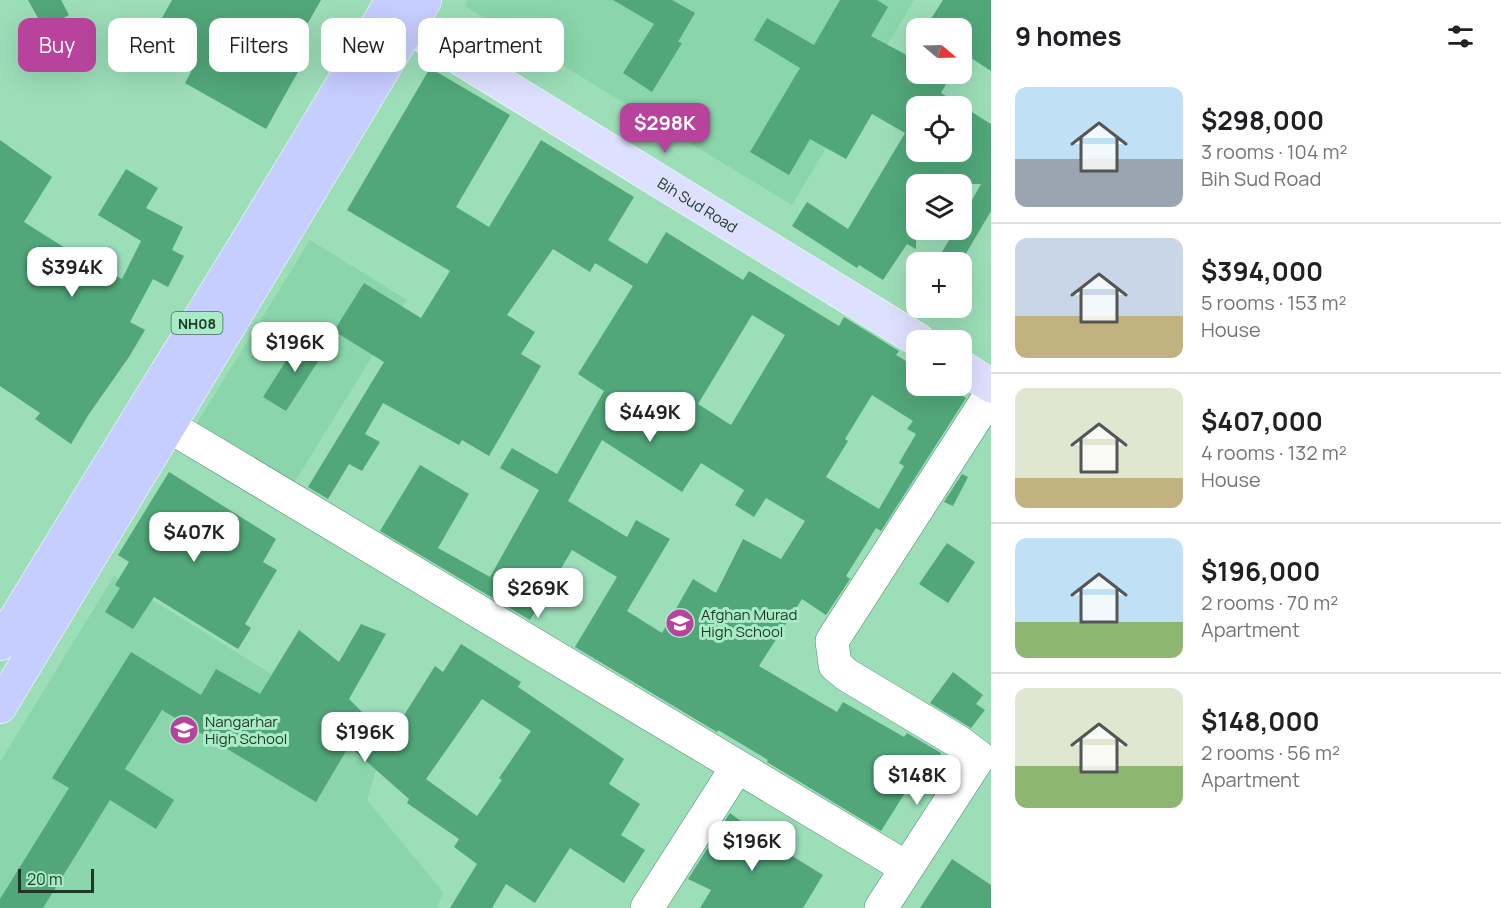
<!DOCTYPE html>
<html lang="en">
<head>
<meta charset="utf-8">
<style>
	body { margin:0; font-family:Manrope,sans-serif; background:#f2f2f2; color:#202124; height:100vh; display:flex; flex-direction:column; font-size:22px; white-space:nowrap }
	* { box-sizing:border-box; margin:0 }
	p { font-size:20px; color:#757577 }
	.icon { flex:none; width:33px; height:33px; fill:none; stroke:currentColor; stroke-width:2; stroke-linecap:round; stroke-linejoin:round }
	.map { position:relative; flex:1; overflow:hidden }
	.side { display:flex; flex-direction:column; background:#fff; width:510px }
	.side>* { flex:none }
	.guide { position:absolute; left:18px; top:18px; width:570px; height:54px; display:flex; gap:12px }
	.needle { width:39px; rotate:109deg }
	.controls { position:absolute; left:906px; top:18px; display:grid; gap:12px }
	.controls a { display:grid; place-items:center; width:66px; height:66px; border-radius:12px; background:#fff; box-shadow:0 6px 24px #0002; font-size:30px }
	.scale { position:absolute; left:18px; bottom:15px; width:76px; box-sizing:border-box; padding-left:6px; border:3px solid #1d3829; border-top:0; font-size:16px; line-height:21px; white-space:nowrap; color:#1d3829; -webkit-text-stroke:4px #a9ebc5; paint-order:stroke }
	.price { position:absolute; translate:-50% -51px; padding:0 14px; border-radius:12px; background:#fff; color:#222; font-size:20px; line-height:39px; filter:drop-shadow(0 2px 3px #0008) }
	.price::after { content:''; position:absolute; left:50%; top:36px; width:18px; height:14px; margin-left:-9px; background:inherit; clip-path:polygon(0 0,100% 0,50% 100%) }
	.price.current { background:#b8439c; color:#fff }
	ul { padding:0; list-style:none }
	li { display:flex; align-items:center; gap:18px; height:150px; padding:0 24px }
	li+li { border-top:2px solid #e0e0e0 }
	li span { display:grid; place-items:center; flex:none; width:168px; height:120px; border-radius:12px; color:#555 }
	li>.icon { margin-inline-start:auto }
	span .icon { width:72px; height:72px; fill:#fffc; stroke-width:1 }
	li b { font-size:26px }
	h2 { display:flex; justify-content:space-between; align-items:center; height:72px; padding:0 24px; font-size:26px }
	.tag { padding:0 21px; border-radius:12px; background:#fff; box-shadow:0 6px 24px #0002; font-size:21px; line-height:54px }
	.tag.current { background:#b8439c; color:#fff }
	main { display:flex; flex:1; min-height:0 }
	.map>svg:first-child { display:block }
	.built { fill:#8ad5ab }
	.building { fill:#51a77a; fill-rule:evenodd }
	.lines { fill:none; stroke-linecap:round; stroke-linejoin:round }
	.minor-casing { stroke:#488866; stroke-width:34 }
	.major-casing { stroke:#fff; stroke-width:34 }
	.highway-casing { stroke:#fff; stroke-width:34 }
	.minor { stroke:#fff; stroke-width:33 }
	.major { stroke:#dde1ff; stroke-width:33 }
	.highway { stroke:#c6cdff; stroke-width:33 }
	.labels { text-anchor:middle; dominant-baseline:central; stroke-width:6; stroke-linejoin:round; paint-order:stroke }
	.shield { fill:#a9ebc5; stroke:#476e58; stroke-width:1.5 }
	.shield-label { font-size:14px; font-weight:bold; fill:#1d3829 }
	.street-label { font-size:15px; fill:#1d3829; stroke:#a9ebc5 }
	.poi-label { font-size:15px; fill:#1d3829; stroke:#a9ebc5; text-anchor:start }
</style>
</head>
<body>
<main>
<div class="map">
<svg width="991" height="908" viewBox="0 0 991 908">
	<rect width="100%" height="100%" fill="#9cdeb8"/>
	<!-- built -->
	<path class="built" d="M468 0H914L792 205 465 6Z
		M310 240 407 300 286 496 189 436Z
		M114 576 316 702 380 757 367 800 443 892 437 908H0V762Z"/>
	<!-- building -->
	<path class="building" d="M28 0H61L69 15 44 29Z
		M172 0H321L291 53 304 61 266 129 185 83 193 68 148 43Z
		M613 0H672L695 13 678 42 682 43 652 92 623 73 654 24Z
		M840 0H877L888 7 871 36 916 60V74H952L941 93 991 124V211L961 262H936L955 230H962V218L981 184H916V249L907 244 883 280 859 265 857 268 792 226 807 202 848 229 905 133 872 114 846 159 810 139 789 175 750 152 800 68 754 40 767 18 814 45ZM916 106H962V152H916Z
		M943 0H991V71L962 52V28H925Z
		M430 68 510 115 456 207 489 227 541 140 634 197 608 240 647 264 666 232 743 280 749 271 839 326 844 317 899 351 896 355 916 367V386H946L966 398 881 531 876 528 846 576 850 579 826 615 802 599 759 666 837 712 843 702 904 737 907 733 941 753 926 794 908 788 881 831 767 762 768 760 718 730 717 732 575 647 617 577 572 550 530 620 380 531 420 465 469 494 438 548 490 577 539 490 500 468 512 448 557 474 604 391 578 374 633 286 595 263 590 272 553 249 507 315 535 332 521 354 541 366 489 456 462 440 459 445 383 403 365 434 380 442 362 471 349 464 328 499 308 487 384 362 334 331 364 283 421 318 450 271 347 210ZM752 315 785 335 731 425 698 404ZM872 395 913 421 907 429 916 434 899 463 904 466 879 509 826 477 848 441 845 439ZM602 440 682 492 701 463 744 490 735 505 754 517 766 498 805 521 781 559 743 539 716 593 693 579 662 633 627 611 670 539 636 520 627 537 568 501Z
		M0 140 52 177 24 222 73 253 122 279 141 241 98 215 126 169 158 188 146 208 183 227 172 250 184 256 168 287 153 279 130 322 145 330 129 357 89 414 71 444 35 419 40 413 0 386Z
		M303 334 326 349 286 411 263 397Z
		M169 472 276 539 263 562 277 570 245 624 251 628 238 649 154 597 133 629 105 612 120 588 115 585 129 562 118 555Z
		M962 474 968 477 953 506 944 502Z
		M947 543 975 562 948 603 919 584Z
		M361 624 386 634 349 699 389 739 435 666 443 672 461 644 521 682 518 687 624 759 609 784 640 804 621 835 645 850 624 883 570 848 535 903 506 884 492 908H450L477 864 454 847 459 839 407 803 409 799 349 746 316 802 162 710 125 769 174 800 156 829 110 800 43 908H0V899L69 788 52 778 131 652 201 695 216 669 260 694 299 630 339 662ZM482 699 531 731 499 778 502 780 477 816 426 779Z
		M953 672 983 695 976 704 985 710 971 728 930 703Z
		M730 813 788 856 789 854 823 875 803 908H700L711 890 688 879Z
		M952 859 991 885V908H920Z"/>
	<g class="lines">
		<!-- minor casing -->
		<g class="minor-casing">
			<path id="minor" d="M144 411 907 868
				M647 908 737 767
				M881 908 979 757 959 742 847 675 835 665 832 641 991 394"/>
		</g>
		<!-- major casing -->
		<g class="major-casing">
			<g id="major">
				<path id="s1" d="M386 13 918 340"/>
				<path d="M962 367 991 386"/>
			</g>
		</g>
		<!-- highway casing -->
		<g class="highway-casing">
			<path id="highway" d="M0 644C130 429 265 217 392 0
				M0 707 425 0"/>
		</g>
		<!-- minor -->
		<use href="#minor" class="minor"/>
		<!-- major -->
		<use href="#major" class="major"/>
		<!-- highway -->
		<use href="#highway" class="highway"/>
	</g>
	<!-- icons -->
	<defs>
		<g id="school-disc" transform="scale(1.5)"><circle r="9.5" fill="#b8439c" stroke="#a9ebc5"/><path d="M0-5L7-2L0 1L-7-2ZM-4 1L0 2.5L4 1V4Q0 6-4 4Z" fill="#fff"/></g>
	</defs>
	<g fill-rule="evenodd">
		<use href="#school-disc" x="680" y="623"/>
		<use href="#school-disc" x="184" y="730"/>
	</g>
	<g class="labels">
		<!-- shield labels -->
		<rect class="shield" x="171.5" y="312" width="51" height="22" rx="4.5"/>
		<g class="shield-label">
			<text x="197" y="323">NH08</text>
		</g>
		<!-- street labels -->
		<g class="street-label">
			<text stroke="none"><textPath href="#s1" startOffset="366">Bih Sud Road</textPath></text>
		</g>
		<!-- poi labels -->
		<g class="poi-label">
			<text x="701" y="614">Afghan Murad<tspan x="701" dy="17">High School</tspan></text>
			<text x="205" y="721">Nangarhar<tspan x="205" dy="17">High School</tspan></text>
		</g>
	</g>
</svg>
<div class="controls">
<a><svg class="needle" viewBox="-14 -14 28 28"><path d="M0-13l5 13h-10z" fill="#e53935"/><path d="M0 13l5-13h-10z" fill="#757577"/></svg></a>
<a><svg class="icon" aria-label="locate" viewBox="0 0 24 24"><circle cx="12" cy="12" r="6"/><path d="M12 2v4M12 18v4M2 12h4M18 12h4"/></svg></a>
<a><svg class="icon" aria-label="layers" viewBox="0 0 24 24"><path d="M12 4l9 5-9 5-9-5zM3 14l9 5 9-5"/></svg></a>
<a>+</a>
<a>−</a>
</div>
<div class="scale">20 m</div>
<b class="price current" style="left:665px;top:154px">$298K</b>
<b class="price" style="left:72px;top:298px">$394K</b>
<b class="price" style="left:295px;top:373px">$196K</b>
<b class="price" style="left:650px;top:443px">$449K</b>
<b class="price" style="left:194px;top:563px">$407K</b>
<b class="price" style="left:538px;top:619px">$269K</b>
<b class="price" style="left:365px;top:763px">$196K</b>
<b class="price" style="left:917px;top:806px">$148K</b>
<b class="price" style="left:752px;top:872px">$196K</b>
<div class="guide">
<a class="tag current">Buy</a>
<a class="tag">Rent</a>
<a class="tag">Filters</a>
<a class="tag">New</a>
<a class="tag">Apartment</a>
</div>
</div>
<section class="side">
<h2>9 homes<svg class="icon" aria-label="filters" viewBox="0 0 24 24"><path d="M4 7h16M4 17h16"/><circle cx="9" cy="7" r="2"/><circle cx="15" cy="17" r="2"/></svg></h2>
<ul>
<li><span style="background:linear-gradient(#bfe0f5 60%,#9aa5b1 0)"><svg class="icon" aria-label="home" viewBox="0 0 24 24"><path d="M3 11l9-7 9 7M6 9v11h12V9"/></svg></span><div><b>$298,000</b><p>3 rooms · 104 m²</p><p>Bih Sud Road</p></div></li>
<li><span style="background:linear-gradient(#c9d6e8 65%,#c2b280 0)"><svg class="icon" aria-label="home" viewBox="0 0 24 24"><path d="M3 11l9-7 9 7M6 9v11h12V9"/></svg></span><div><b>$394,000</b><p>5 rooms · 153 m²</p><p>House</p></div></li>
<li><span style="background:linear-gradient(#dfe7d0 75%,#c2b280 0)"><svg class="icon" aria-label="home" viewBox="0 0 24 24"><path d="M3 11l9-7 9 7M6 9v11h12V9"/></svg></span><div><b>$407,000</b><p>4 rooms · 132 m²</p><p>House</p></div></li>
<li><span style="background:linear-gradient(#bfe0f5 70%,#8fb573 0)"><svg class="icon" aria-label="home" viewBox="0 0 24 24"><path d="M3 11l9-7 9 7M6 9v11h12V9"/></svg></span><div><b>$196,000</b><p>2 rooms · 70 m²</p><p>Apartment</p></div></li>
<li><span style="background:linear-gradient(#dfe7d0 65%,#8fb573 0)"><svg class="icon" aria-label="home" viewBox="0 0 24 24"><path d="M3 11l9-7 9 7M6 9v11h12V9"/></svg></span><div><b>$148,000</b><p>2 rooms · 56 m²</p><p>Apartment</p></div></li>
</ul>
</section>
</main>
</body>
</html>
